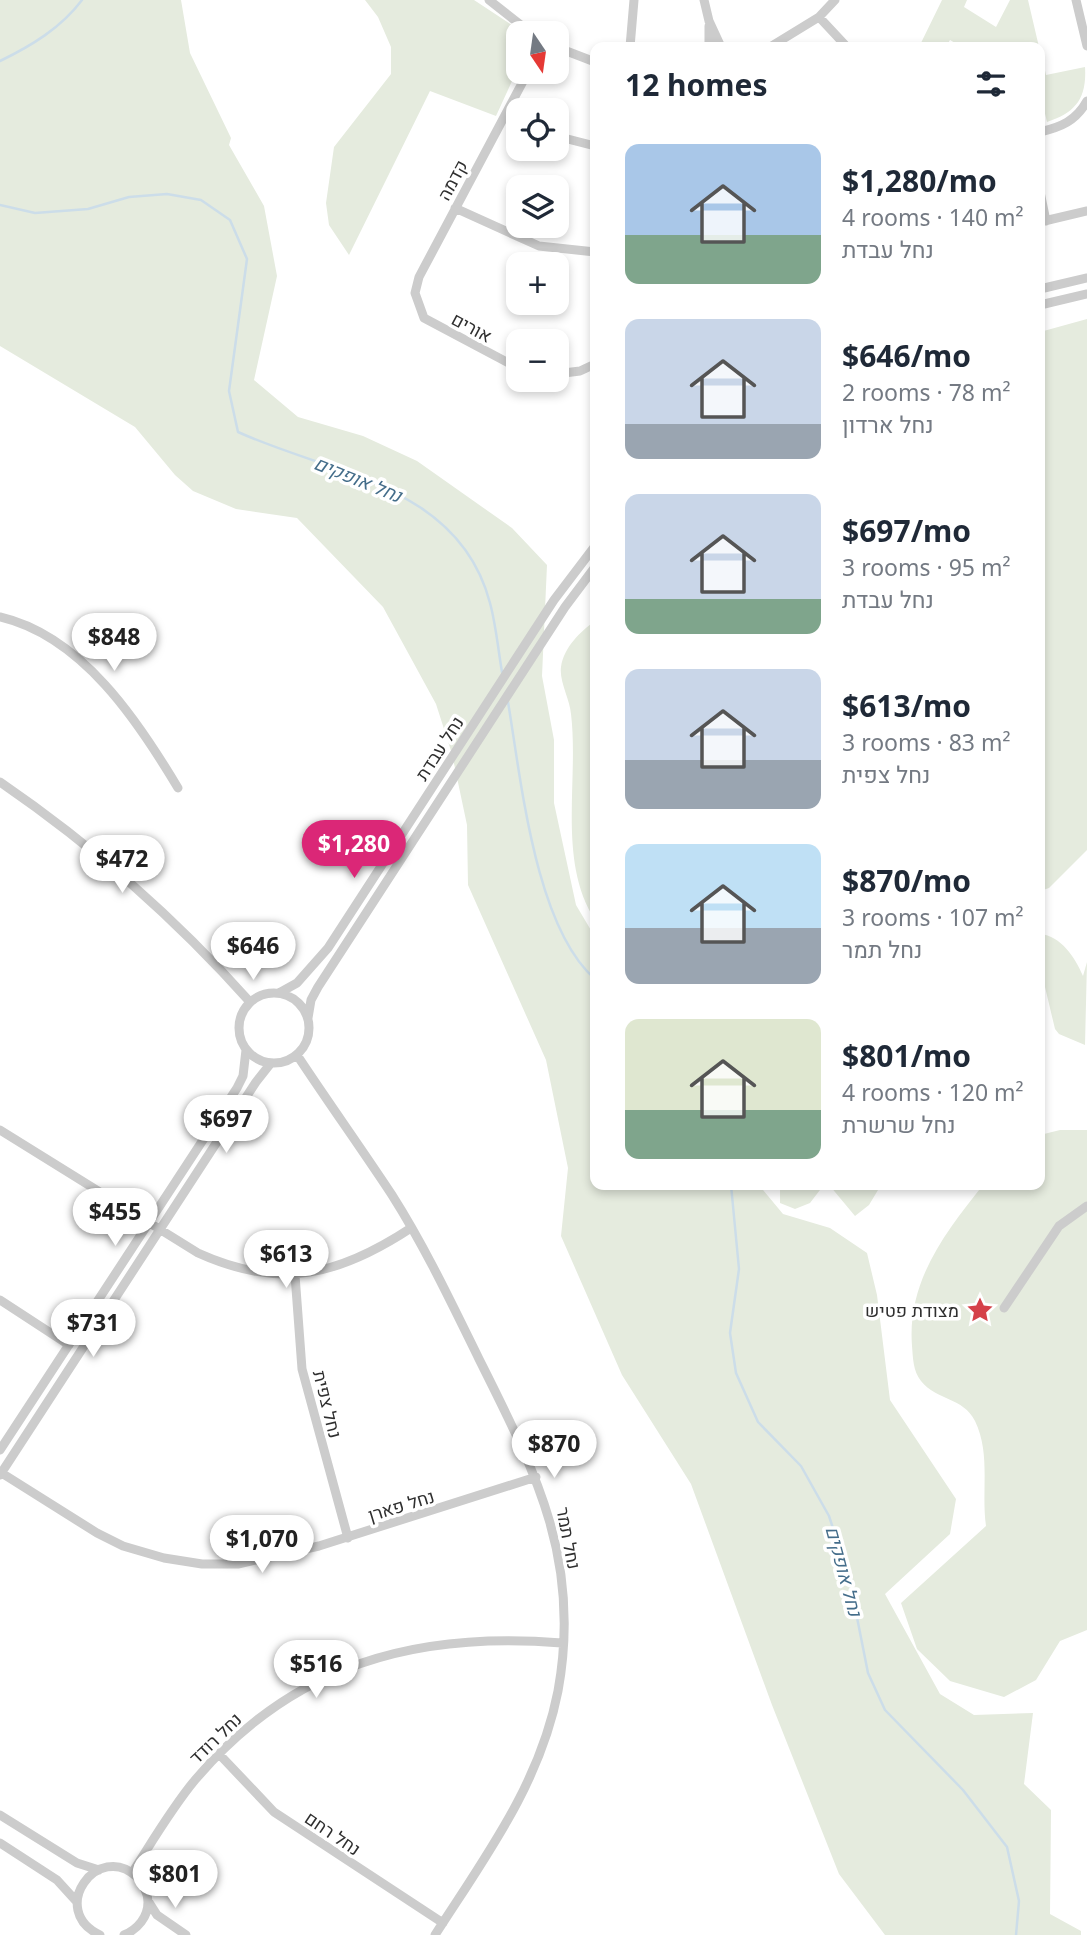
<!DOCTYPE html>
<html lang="en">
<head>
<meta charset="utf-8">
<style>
	body { margin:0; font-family:"Noto Sans",Heebo,sans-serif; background:#f2f2f3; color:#1f2937; height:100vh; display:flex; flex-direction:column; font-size:26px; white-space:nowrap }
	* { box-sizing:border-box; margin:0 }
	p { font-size:23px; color:#747a83 }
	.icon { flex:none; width:38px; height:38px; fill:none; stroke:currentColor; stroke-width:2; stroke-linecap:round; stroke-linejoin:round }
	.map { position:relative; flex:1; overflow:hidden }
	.side { position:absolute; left:590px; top:42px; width:455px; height:1148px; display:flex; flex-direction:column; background:#fff; border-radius:14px; box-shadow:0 4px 10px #0003 }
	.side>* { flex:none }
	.needle { width:46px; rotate:167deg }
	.fabs { position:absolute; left:506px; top:21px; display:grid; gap:14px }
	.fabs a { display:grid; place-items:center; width:63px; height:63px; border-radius:14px; background:#fff; box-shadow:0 4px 10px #0003; font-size:35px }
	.price { position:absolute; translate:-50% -60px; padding:0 16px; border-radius:24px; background:#fff; color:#222; font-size:23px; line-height:46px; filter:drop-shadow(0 2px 4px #0008) }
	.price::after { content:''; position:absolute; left:50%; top:42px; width:21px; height:16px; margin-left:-10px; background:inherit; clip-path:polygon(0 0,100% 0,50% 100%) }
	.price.current { background:#db2777; color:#fff }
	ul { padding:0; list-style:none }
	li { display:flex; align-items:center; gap:21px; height:175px; padding:0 35px }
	li span { display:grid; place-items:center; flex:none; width:196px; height:140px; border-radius:14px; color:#555 }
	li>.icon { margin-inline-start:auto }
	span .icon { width:84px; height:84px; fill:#fffc; stroke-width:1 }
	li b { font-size:30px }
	h2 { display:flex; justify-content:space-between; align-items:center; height:84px; padding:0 35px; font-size:30px }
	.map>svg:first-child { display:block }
	.green { fill:#e5ebde }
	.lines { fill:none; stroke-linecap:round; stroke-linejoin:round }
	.stream { stroke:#ccdde9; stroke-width:2.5 }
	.minor { stroke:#ccc; stroke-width:9 }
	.labels { text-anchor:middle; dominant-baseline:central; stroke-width:7; stroke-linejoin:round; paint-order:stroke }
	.street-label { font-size:18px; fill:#2f2f2f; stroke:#fff }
	.poi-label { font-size:18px; fill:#2f2f2f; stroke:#fff; text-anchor:end }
	.water-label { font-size:19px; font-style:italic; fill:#446d8a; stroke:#fff }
</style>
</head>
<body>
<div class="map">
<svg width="1087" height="1935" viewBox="0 0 1087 1935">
	<rect width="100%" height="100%" fill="#fff"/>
	<!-- green -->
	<path class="green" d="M0 0H181L190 53 231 138 229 145 264 206 277 276 254 380 298 417 363 436 417 461 512 528 547 565 542 676 554 740V803L576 905 595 937V1185H759L783 1214 830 1228 867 1253 877 1295 890 1400 956 1499 950 1534 885 1594 940 1694 974 1715 1033 1713 1024 1784 1051 1810 1050 1914 1081 1931V1935H885L839 1874 772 1705 691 1484 622 1375 561 1236 568 1168 546 1060 468 885 467 825 452 754 436 704 383 607 297 518 236 509 193 491 175 475 135 427 0 346Z
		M365 0H474L524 33H518V68L496 116 430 91 349 255 329 225 326 203 334 147 391 74V47L378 17Z
		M942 0H967L964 7 996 27 1010 0H1028L1039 47H962L950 40 946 47H919Z
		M1040 48 1046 75 1085 67C1087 99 1075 113 1047 122L1040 93Z
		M1087 319V850L1049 888 1040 891V332Z
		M595 621V920C557 861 579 781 571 714 570 700 559 681 561 667 564 647 580 632 595 621Z
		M1040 934C1061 936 1075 957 1083 976L1087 962 1085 1045 1059 1034 1055 1029 1045 987 1040 981Z
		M1060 1130H1087V1630L1060 1641 1036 1680 1004 1697 950 1681 917 1649 901 1603 986 1526C981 1491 991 1454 975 1421 963 1397 937 1401 921 1381 913 1371 913 1358 912 1346 907 1281 945 1233 983 1185H1040V1135Z
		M780 1185H881L869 1205 855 1216 830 1186H823L810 1203 795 1209 780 1203Z"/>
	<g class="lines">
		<!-- stream -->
		<path class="stream" d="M0 61C31 46 61 28 82 0
			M0 205 35 213 88 209 129 197 167 194 201 200 230 220 247 259 229 391 238 432C333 475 459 485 490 603 496 625 498 649 502 672
			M508 702C521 779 535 927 595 979
			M731 1185 739 1269 730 1333 736 1373 758 1422 801 1466 829 1516 849 1577 868 1673 885 1710 963 1790 1007 1847 1019 1901 1016 1935"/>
		<!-- minor -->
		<path class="minor" d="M489 0 531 33
			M704 0 709 21 721 47
			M1076 0 1087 46
			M819 17 847 47
			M556 47 595 62
			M630 47 634 0
			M709 47V26
			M770 47 819 17 835 0
			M505 115 518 120
			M1040 132C1061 127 1076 121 1087 101
			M556 136 595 146
			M1040 192 1046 221
			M455 208 539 246 595 252
			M1040 222 1087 211
			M1040 289 1087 278
			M1040 305 1087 294
			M518 368 424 318 415 293 419 277 528 72
			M556 374 580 371 595 364
			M0 617C82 636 138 721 178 788
			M0 782C92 845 176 919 250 1002
			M239 1028a35 35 0 1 1 70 0a35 35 0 1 1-70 0Z
			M279 993 297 983 328 948 554 600 595 546
			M308 1018 311 1000 318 987 565 607 595 567
			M297 1055C328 1102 361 1148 392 1195 425 1247 452 1304 479 1359 535 1471 582 1560 558 1691 540 1784 485 1857 435 1935
			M0 1130 198 1253C280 1290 338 1276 411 1228
			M295 1275 302 1369 348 1538
			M0 1300 69 1345
			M1004 1308 1059 1226 1087 1206
			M0 1450 237 1088 243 1076 246 1050
			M0 1472 97 1533 123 1546 164 1558 202 1564H238L319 1546 536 1477
			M0 1475 256 1082 271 1063
			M219 1754 274 1812 443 1923
			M0 1815 77 1863 99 1870
			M0 1843 57 1880 77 1902
			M132 1873C152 1842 171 1809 195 1780 293 1664 416 1631 562 1643
			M148 1901 157 1915 186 1935
			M100 1935C47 1910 98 1840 137 1877 143 1884 148 1892 148 1902 148 1917 138 1929 124 1935"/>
	</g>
	<!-- icons -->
	<defs>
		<g id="sight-bare" transform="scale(2.1)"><path d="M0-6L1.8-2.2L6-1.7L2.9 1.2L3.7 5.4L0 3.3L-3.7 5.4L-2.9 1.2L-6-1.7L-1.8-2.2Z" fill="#d54149" stroke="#fff" stroke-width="2.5" paint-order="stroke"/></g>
	</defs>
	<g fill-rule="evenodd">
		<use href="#sight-bare" x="980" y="1310"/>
	</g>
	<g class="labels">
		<!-- street labels -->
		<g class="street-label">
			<text transform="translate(452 180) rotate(-62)">קדמה</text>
			<text transform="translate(472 327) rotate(28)">אורים</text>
			<text transform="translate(439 748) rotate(-57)">נחל עבדת</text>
			<text transform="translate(328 1404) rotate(76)">נחל צפית</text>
			<text transform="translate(401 1505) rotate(-17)">נחל פארן</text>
			<text transform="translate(569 1538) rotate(79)">נחל תמר</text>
			<text transform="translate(215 1738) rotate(-44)">נחל רודד</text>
			<text transform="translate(333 1833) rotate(34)">נחל רחם</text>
		</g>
		<!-- poi labels -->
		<g class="poi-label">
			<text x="959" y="1310">מצודת פטיש</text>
		</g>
		<!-- water labels -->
		<g class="water-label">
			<text transform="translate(358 479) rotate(22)">נחל אופקים</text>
			<text transform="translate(844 1571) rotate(75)">נחל אופקים</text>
		</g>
	</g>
</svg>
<div class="fabs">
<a><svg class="needle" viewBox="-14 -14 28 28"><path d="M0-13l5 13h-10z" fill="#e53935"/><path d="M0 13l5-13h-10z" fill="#747a83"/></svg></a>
<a><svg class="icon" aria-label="locate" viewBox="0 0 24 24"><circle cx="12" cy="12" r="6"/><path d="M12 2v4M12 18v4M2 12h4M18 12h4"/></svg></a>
<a><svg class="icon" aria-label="layers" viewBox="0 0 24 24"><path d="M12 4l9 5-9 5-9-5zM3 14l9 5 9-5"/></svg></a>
<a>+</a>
<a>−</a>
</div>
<b class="price" style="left:114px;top:673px">$848</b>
<b class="price current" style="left:354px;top:880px">$1,280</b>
<b class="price" style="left:122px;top:895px">$472</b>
<b class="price" style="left:253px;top:982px">$646</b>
<b class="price" style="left:226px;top:1155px">$697</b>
<b class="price" style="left:115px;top:1248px">$455</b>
<b class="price" style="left:286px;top:1290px">$613</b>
<b class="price" style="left:93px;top:1359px">$731</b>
<b class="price" style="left:554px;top:1480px">$870</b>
<b class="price" style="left:262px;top:1575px">$1,070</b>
<b class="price" style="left:316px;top:1700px">$516</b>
<b class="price" style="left:175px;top:1910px">$801</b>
<section class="side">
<h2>12 homes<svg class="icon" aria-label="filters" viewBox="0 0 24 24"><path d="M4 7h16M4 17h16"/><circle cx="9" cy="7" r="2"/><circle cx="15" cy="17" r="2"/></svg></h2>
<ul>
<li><span style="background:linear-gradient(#a9c7e8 65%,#7fa58c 0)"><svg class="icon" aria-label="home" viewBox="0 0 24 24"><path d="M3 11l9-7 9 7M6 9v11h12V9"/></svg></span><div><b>$1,280/mo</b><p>4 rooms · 140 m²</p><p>נחל עבדת</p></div></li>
<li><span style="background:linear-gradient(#c9d6e8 75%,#9aa5b1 0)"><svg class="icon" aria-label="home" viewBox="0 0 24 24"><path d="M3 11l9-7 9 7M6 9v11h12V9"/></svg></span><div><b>$646/mo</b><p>2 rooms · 78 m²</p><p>נחל ארדון</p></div></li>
<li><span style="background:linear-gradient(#c9d6e8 75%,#7fa58c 0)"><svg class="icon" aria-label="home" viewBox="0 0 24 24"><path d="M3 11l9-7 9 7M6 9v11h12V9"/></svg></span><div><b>$697/mo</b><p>3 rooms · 95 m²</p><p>נחל עבדת</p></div></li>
<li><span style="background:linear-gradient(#c9d6e8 65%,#9aa5b1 0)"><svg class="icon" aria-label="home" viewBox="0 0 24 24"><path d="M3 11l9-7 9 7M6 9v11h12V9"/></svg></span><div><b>$613/mo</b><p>3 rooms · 83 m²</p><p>נחל צפית</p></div></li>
<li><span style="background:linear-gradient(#bfe0f5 60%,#9aa5b1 0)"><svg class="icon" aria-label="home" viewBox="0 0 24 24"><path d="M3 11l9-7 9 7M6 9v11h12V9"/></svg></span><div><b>$870/mo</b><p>3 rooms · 107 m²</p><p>נחל תמר</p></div></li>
<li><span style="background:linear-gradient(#dfe7d0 65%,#7fa58c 0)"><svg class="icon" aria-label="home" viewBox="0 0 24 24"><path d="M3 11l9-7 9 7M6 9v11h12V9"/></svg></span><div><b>$801/mo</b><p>4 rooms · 120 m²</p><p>נחל שרשרת</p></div></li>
</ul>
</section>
</div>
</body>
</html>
